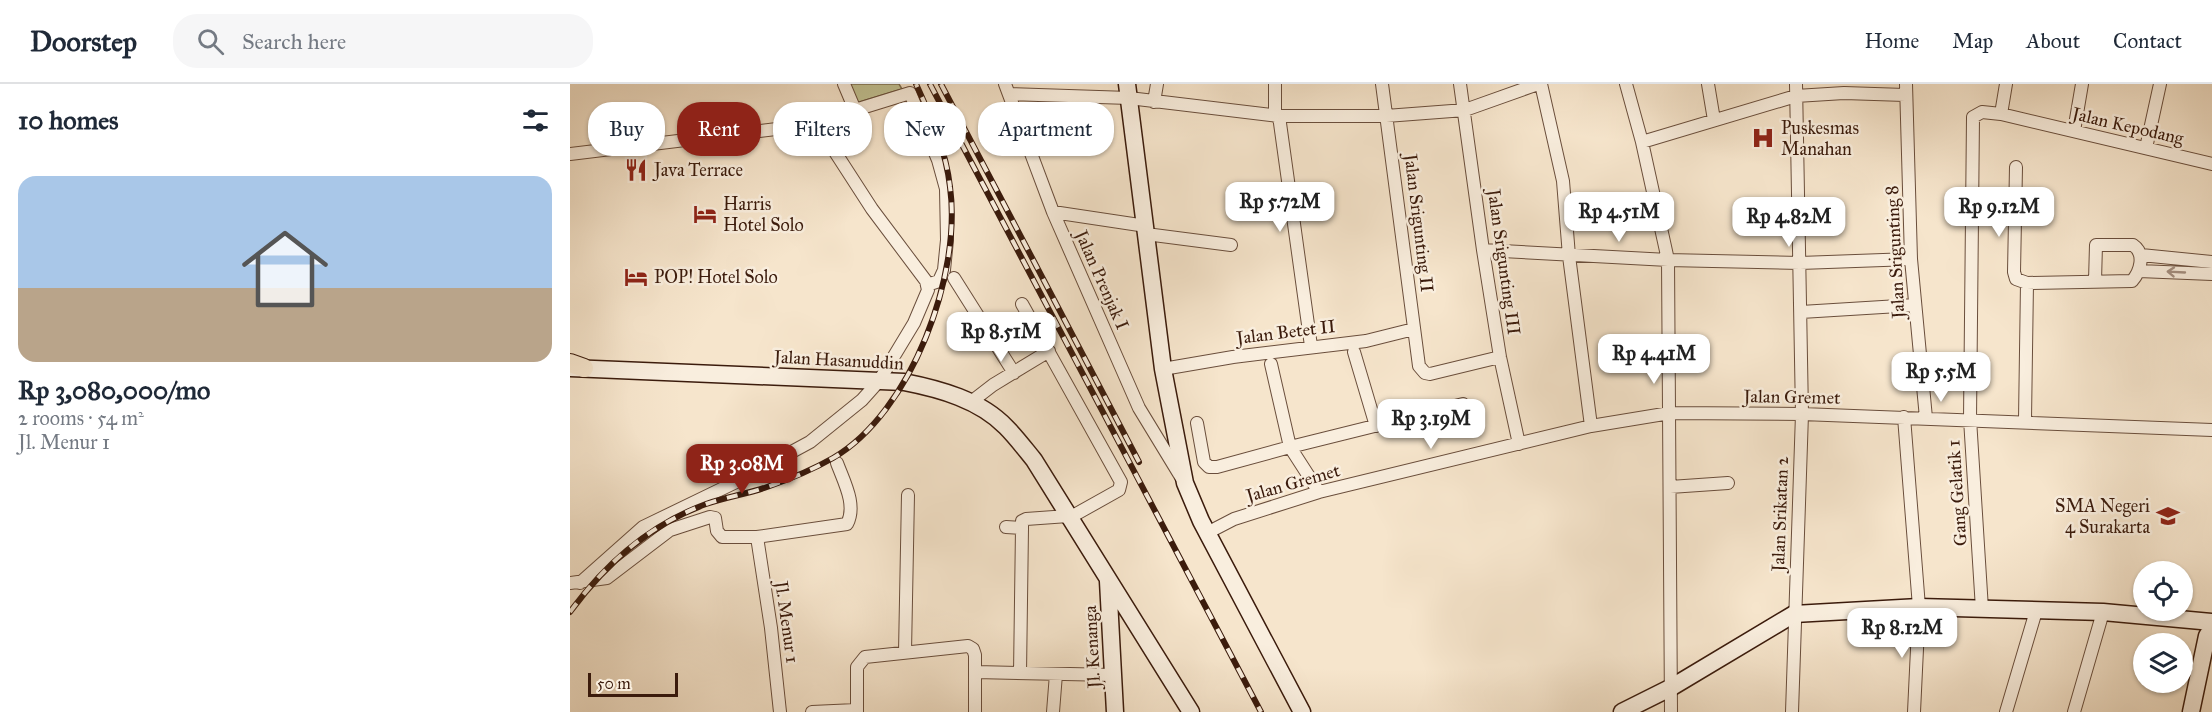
<!DOCTYPE html>
<html lang="en">
<head>
<meta charset="utf-8">
<style>
	body { margin:0; font-family:"IM FELL Great Primer",serif; background:#f6f6f7; color:#1f2937; height:100vh; display:flex; flex-direction:column; font-size:22px; white-space:nowrap }
	* { box-sizing:border-box; margin:0 }
	p { font-size:20px; color:#747a83 }
	.icon { flex:none; width:33px; height:33px; fill:none; stroke:currentColor; stroke-width:2; stroke-linecap:round; stroke-linejoin:round }
	.map { position:relative; flex:1; overflow:hidden }
	.sheet { display:flex; flex-direction:column; background:#fff; width:570px }
	.sheet>* { flex:none }
	.hud { position:absolute; left:18px; top:18px; width:570px; height:54px; display:flex; gap:12px }
	.buttons { position:absolute; left:1563px; top:477px; display:grid; gap:12px }
	.buttons a { display:grid; place-items:center; width:60px; height:60px; border-radius:50%; background:#fff; box-shadow:0 2px 4px #0004; font-size:30px }
	.scale { position:absolute; left:18px; bottom:15px; width:90px; box-sizing:border-box; padding-left:6px; border:3px solid #3b1b0c; border-top:0; font-size:16px; line-height:21px; white-space:nowrap; color:#3b1b0c; -webkit-text-stroke:4px #f9eede; paint-order:stroke }
	.price { position:absolute; translate:-50% -51px; padding:0 14px; border-radius:12px; background:#fff; color:#222; font-size:20px; line-height:39px; filter:drop-shadow(0 2px 3px #0008) }
	.price::after { content:''; position:absolute; left:50%; top:36px; width:18px; height:14px; margin-left:-9px; background:inherit; clip-path:polygon(0 0,100% 0,50% 100%) }
	.price.current { background:#8f2418; color:#fff }
	ul { padding:0; list-style:none }
	li { display:grid; align-content:center; gap:12px; height:318px; padding:0 18px }
	li span { display:grid; place-items:center; height:186px; border-radius:18px; color:#555 }
	li>.icon { margin-inline-start:auto }
	span .icon { width:108px; height:108px; fill:#fffc; stroke-width:1 }
	li b { font-size:26px }
	h2 { display:flex; justify-content:space-between; align-items:center; height:72px; padding:0 18px; font-size:26px }
	.pill { padding:0 21px; border-radius:24px; background:#fff; box-shadow:0 2px 4px #0004; font-size:21px; line-height:54px }
	.pill.current { background:#8f2418; color:#fff }
	header { display:flex; align-items:center; gap:36px; box-sizing:border-box; height:84px; padding:0 30px; background:#fff; border-bottom:2px solid #e0e1e3 }
	header strong { font-size:28px }
	nav { display:flex; gap:33px; margin-inline-start:auto; font-size:21px }
	.search { width:420px; height:54px; background:#f6f6f7; display:flex; align-items:center; gap:15px; box-sizing:border-box; padding:0 21px; border-radius:24px; color:#747a83; font-size:22px }
	main { display:flex; flex:1; min-height:0 }
	.map>svg:first-child { display:block }
	.green { fill:#c2c394; stroke:#7e6f50; stroke-width:1.5 }
	.lines { fill:none; stroke-linecap:round; stroke-linejoin:round }
	.street-casing { stroke:#6a4e3c; stroke-width:14 }
	.secondary-casing { stroke:#3b1b0c; stroke-width:19 }
	.primary-casing { stroke:#3b1b0c; stroke-width:20 }
	.street { stroke:#f9eede; stroke-width:12 }
	.secondary { stroke:#f9eede; stroke-width:16 }
	.primary { stroke:#f6e5cc; stroke-width:18 }
	.rail-casing { stroke:#3b1b0c; stroke-width:6 }
	.rail { stroke:#f9eede; stroke-width:4; stroke-dasharray:11; stroke-linecap:butt }
	.oneway { stroke:#a48f80 }
	.labels { text-anchor:middle; dominant-baseline:central; stroke-width:5; stroke-linejoin:round; paint-order:stroke }
	.street-label { font-size:18px; fill:#3b1b0c; stroke:#f9eede }
	.poi-label { font-size:18px; fill:#3b1b0c; stroke:#f9eede; text-anchor:start }
</style>
</head>
<body>
<header>
<strong>Doorstep</strong>
<div class="search"><svg class="icon" aria-label="search" viewBox="0 0 24 24"><circle cx="10" cy="10" r="6"/><path d="M15 15l6 6"/></svg>Search here</div>
<nav><a>Home</a><a>Map</a><a>About</a><a>Contact</a></nav>
</header>
<main>
<section class="sheet">
<h2>10 homes<svg class="icon" aria-label="filters" viewBox="0 0 24 24"><path d="M4 7h16M4 17h16"/><circle cx="9" cy="7" r="2"/><circle cx="15" cy="17" r="2"/></svg></h2>
<ul>
<li><span style="background:linear-gradient(#a9c7e8 60%,#b9a48a 0)"><svg class="icon" aria-label="home" viewBox="0 0 24 24"><path d="M3 11l9-7 9 7M6 9v11h12V9"/></svg></span><div><b>Rp 3,080,000/mo</b><p>2 rooms · 54 m²</p><p>Jl. Menur 1</p></div></li>
</ul>
</section>
<div class="map">
<svg width="1642" height="628" viewBox="0 0 1642 628">
	<rect width="100%" height="100%" fill="#f6e5cc"/>
	<filter id="stains"><feTurbulence type="fractalNoise" baseFrequency=".00333" numOctaves="4"/><feColorMatrix values="0 0 0 0 .2 0 0 0 0 .09 0 0 0 0 .02 0 0 0 .5 -.17"/></filter>
	<radialGradient id="worn" r=".72"><stop offset=".6" stop-color="#630" stop-opacity="0"/><stop offset="1" stop-color="#630" stop-opacity=".3"/></radialGradient>
	<!-- green -->
	<path class="green" d="M278 0H329L332 5 286 19Z"/>
	<g class="lines">
		<!-- street casing -->
		<g class="street-casing">
			<path id="street" d="M274 0 285 26
				M435 0 483 128 569 324 611 393
				M812 0 849 282 855 289 860 290 930 273
				M890 0 913 166 930 273 949 360
				M971 0 993 97 999 172 1021 342
				M1056 0 1072 58 1098 176 1101 628
				M1138 0 1144 36
				M1336 0 1341 175 1356 334
				M439 10 559 14 709 32H816L895 26 968 0
				M584 18 587 0
				M1431 30 1436 0
				M705 32V0
				M709 32 741 262
				M1504 47 1512 0
				M1072 58 1226 12 1274 9 1335 11
				M1576 64 1590 0
				M0 70 247 40 285 26 340 9 368 76 376 105 377 156 374 186 369 197 357 201
				M1446 83 1444 188 1446 195 1457 199
				M483 128 576 142
				M576 150 661 161
				M913 166 1098 176 1230 179 1341 175
				M1571 171 1642 178
				M1569 187 1642 190
				M384 194 444 289
				M452 220 551 398 549 406 499 434
				M1231 228 1345 221
				M784 268 806 342
				M701 280 720 363 749 408
				M593 285 663 273 796 257 844 245
				M401 318 423 301 479 267
				M1334 333 1349 523 1344 628
				M1455 335 1457 199 1562 197C1570 188 1576 170 1563 161H1526L1525 197
				M627 339 634 378 639 383H647L720 363 893 320
				M1100 403 1158 399
				M436 443 452 444 450 589
				M452 444V437L456 435 498 432
				M637 449 664 435 749 408 1021 342 1100 329 1232 330 1642 346
				M187 453 201 544 210 628
				M0 499 37 494 100 446 140 433 145 434 147 447 152 453H187L277 440C287 421 274 398 267 379
				M10 499 73 443 166 398 240 358 292 316 309 297 344 239 358 206 356 197 302 125 247 40
				M1412 525 1400 335 1403 33 1412 28 1431 30 1642 80
				M335 568 338 411
				M406 588 543 591
				M242 628 286 626
				M287 628V583L295 573 398 562 403 565 405 571V628
				M483 628 486 590
				M1222 628 1232 330 1226 0
				M1436 628 1466 527
				M1504 628 1533 528"/>
		</g>
		<!-- secondary casing -->
		<g class="secondary-casing">
			<path id="secondary" d="M557 0 593 285 615 399 631 437 732 628
				M0 284 334 298C370 305 410 316 436 343 446 353 455 365 464 376L621 628
				M538 497 545 628
				M1052 628 1102 603 1224 530 1349 523 1533 528 1642 538
				M1621 628 1637 552 1642 544"/>
		</g>
		<!-- primary casing -->
		<g class="primary-casing">
			<path id="primary" d="M0 279 14 284"/>
		</g>
		<!-- street -->
		<use href="#street" class="street"/>
		<!-- secondary -->
		<use href="#secondary" class="secondary"/>
		<!-- primary -->
		<use href="#primary" class="primary"/>
		<!-- rail casing -->
		<g class="rail-casing">
			<path id="rail" d="M360 0 691 628
				M371 0 569 378
				M0 528C36 479 79 441 136 420 156 413 177 410 197 403 220 395 242 386 263 374 342 328 392 190 380 103 376 66 361 33 346 0"/>
		</g>
		<!-- rail -->
		<use href="#rail" class="rail"/>
	</g>
	<!-- one-way arrows -->
	<defs><path id="oneway-shaft" d="M-6 0H5M1.5-3L5.5 0L1.5 3" fill="none" stroke-width="1.6" stroke-linecap="round" stroke-linejoin="round" transform="scale(1.5)"/></defs>
	<use class="oneway" href="#oneway-shaft" transform="translate(1606 188) rotate(-177)"/>
	<!-- icons -->
	<defs>
		<g id="hospital-bare" transform="scale(1.8)"><path d="M-5-5h3v3.5h4V-5h3V5h-3V1.5h-4V5h-3Z" fill="#8f2418" stroke="#f9eede" stroke-width="2.5" paint-order="stroke"/></g>
		<g id="restaurant-bare" transform="scale(1.8)"><path d="M-5-6h1v4h1v-4h1v4h1v-4h1v5L-1.5 .5V6h-2V.5L-5-1ZM5-6V6H3V1.5H1.5Q1.5-4 5-6Z" fill="#8f2418" stroke="#f9eede" stroke-width="2.5" paint-order="stroke"/></g>
		<g id="hotel-bare" transform="scale(1.8)"><path d="M-6-4.5h1.5V1H6V5H4.5V3h-9V5H-6ZM-4 0a1.8 1.8 0 1 1 3.6 0ZM.5 0V-2.5h3Q6-2.5 6 0Z" fill="#8f2418" stroke="#f9eede" stroke-width="2.5" paint-order="stroke"/></g>
		<g id="school-bare" transform="scale(1.8)"><path d="M0-5L7-2L0 1L-7-2ZM-4 1L0 2.5L4 1V4Q0 6-4 4Z" fill="#8f2418" stroke="#f9eede" stroke-width="2.5" paint-order="stroke"/></g>
	</defs>
	<g fill-rule="evenodd">
		<use href="#hospital-bare" x="1193" y="54"/>
		<use href="#restaurant-bare" x="66" y="86"/>
		<use href="#hotel-bare" x="135" y="130"/>
		<use href="#hotel-bare" x="66" y="193"/>
		<use href="#school-bare" x="1598" y="432"/>
	</g>
	<g class="labels">
		<!-- street labels -->
		<g class="street-label">
			<text transform="translate(1558 42) rotate(13)">Jalan Kepodang</text>
			<text transform="translate(849 139) rotate(83)">Jalan Srigunting II</text>
			<text transform="translate(1325 168) rotate(-93)">Jalan Srigunting 8</text>
			<text transform="translate(934 178) rotate(82)">Jalan Srigunting III</text>
			<text transform="translate(532 196) rotate(66)">Jalan Prenjak I</text>
			<text transform="translate(716 248) rotate(-7)">Jalan Betet II</text>
			<text transform="translate(269 276) rotate(3)">Jalan Hasanuddin</text>
			<text transform="translate(1222 313) rotate(1)">Jalan Gremet</text>
			<text transform="translate(723 399) rotate(-16)">Jalan Gremet</text>
			<text transform="translate(1387 409) rotate(-94)">Gang Gelatik 1</text>
			<text transform="translate(1210 430) rotate(-88)">Jalan Srikatan 2</text>
			<text transform="translate(217 538) rotate(82)">Jl. Menur 1</text>
			<text transform="translate(522 563) rotate(-93)">Jl. Kenanga</text>
		</g>
		<!-- poi labels -->
		<g class="poi-label">
			<text x="1211" y="44">Puskesmas<tspan x="1211" dy="21">Manahan</tspan></text>
			<text x="84" y="86">Java Terrace</text>
			<text x="153" y="120">Harris<tspan x="153" dy="21">Hotel Solo</tspan></text>
			<text x="84" y="193">POP! Hotel Solo</text>
			<text x="1580" y="422" text-anchor="end">SMA Negeri<tspan x="1580" dy="21">4 Surakarta</tspan></text>
		</g>
	</g>
	<rect width="100%" height="100%" filter="url(#stains)"/>
	<rect width="100%" height="100%" fill="url(#worn)"/>
</svg>
<div class="buttons">
<a><svg class="icon" aria-label="locate" viewBox="0 0 24 24"><circle cx="12" cy="12" r="6"/><path d="M12 2v4M12 18v4M2 12h4M18 12h4"/></svg></a>
<a><svg class="icon" aria-label="layers" viewBox="0 0 24 24"><path d="M12 4l9 5-9 5-9-5zM3 14l9 5 9-5"/></svg></a>
</div>
<div class="scale">50 m</div>
<b class="price" style="left:710px;top:149px">Rp 5.72M</b>
<b class="price" style="left:1429px;top:154px">Rp 9.12M</b>
<b class="price" style="left:1049px;top:159px">Rp 4.51M</b>
<b class="price" style="left:1219px;top:164px">Rp 4.82M</b>
<b class="price" style="left:431px;top:279px">Rp 8.51M</b>
<b class="price" style="left:1084px;top:301px">Rp 4.41M</b>
<b class="price" style="left:1371px;top:319px">Rp 5.5M</b>
<b class="price" style="left:861px;top:366px">Rp 3.19M</b>
<b class="price current" style="left:172px;top:411px">Rp 3.08M</b>
<b class="price" style="left:1332px;top:575px">Rp 8.12M</b>
<div class="hud">
<a class="pill">Buy</a>
<a class="pill current">Rent</a>
<a class="pill">Filters</a>
<a class="pill">New</a>
<a class="pill">Apartment</a>
</div>
</div>
</main>
</body>
</html>
